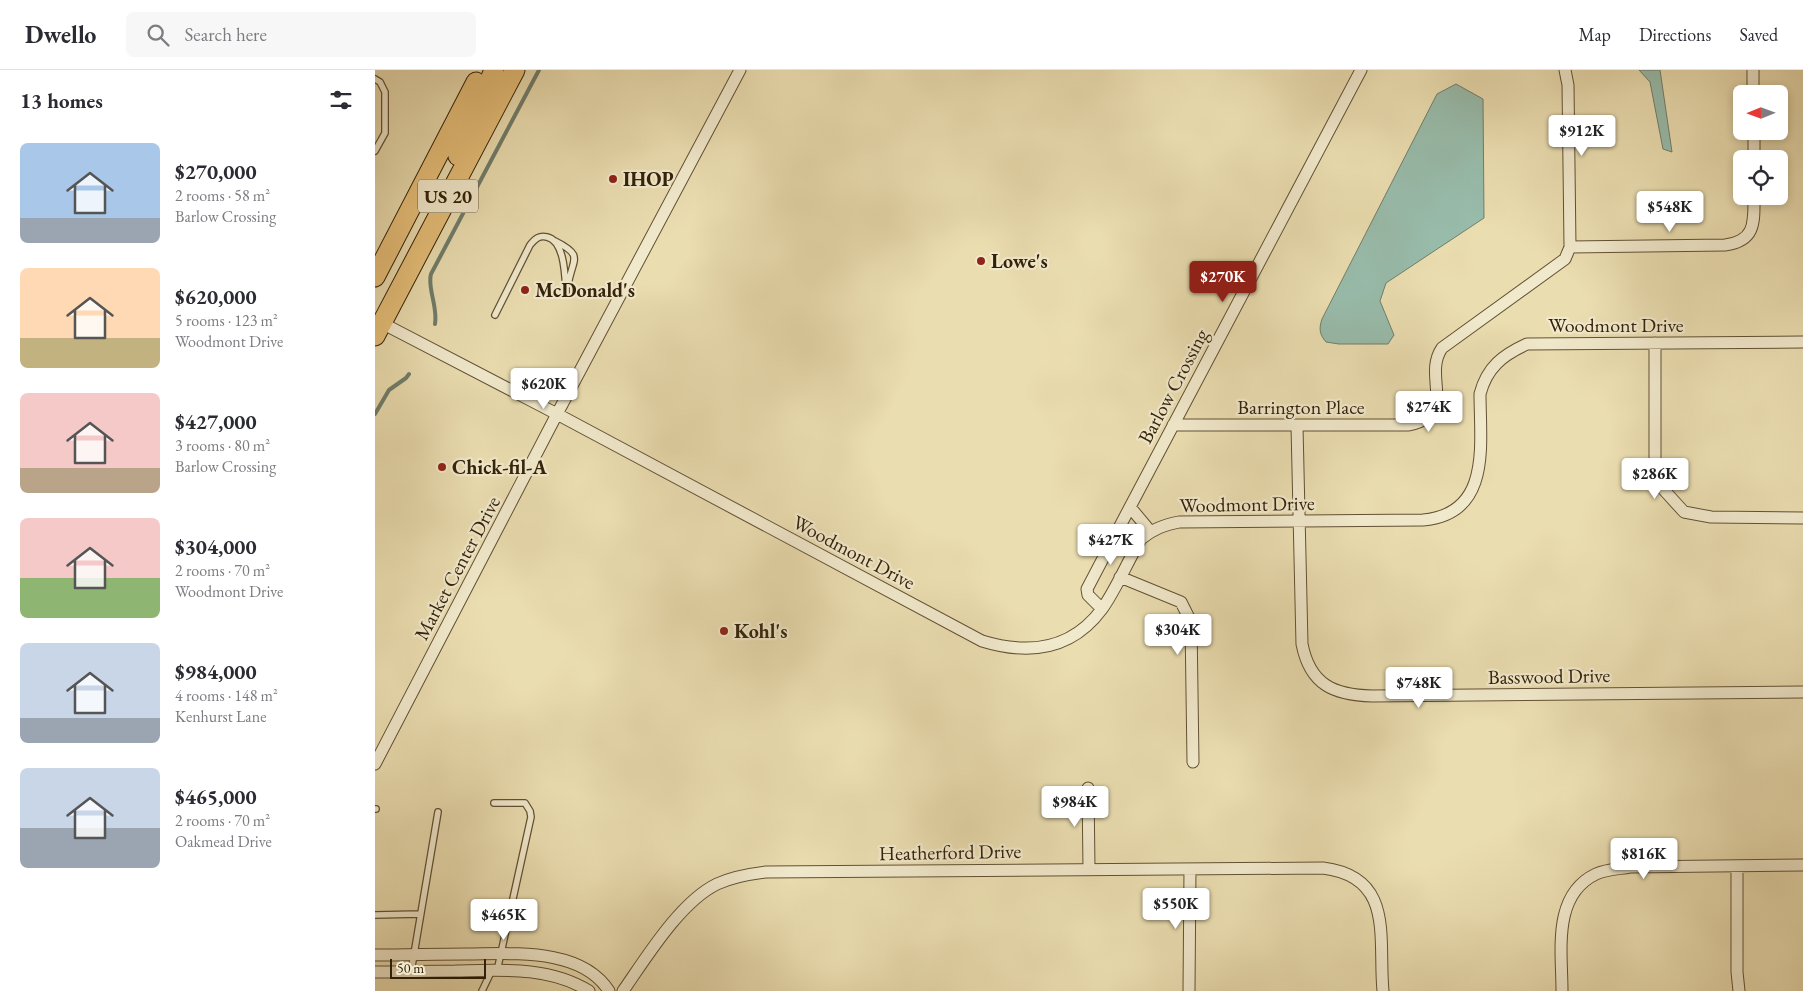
<!DOCTYPE html>
<html lang="en">
<head>
<meta charset="utf-8">
<style>
	body { margin:0; font-family:"EB Garamond",serif; background:#f7f7f7; color:#2b2b33; height:100vh; display:flex; flex-direction:column; font-size:19px; white-space:nowrap }
	* { box-sizing:border-box; margin:0 }
	p { font-size:16px; color:#7c7c81 }
	.icon { flex:none; width:28px; height:28px; fill:none; stroke:currentColor; stroke-width:2; stroke-linecap:round; stroke-linejoin:round }
	.map { position:relative; flex:1; overflow:hidden }
	.details { display:flex; flex-direction:column; background:#fff; width:375px }
	.details>* { flex:none }
	.needle { width:32px; rotate:269deg }
	.controls { position:absolute; left:1358px; top:15px; display:grid; gap:10px }
	.controls a { display:grid; place-items:center; width:55px; height:55px; border-radius:8px; background:#fff; box-shadow:0 2px 8px #0003; font-size:25px }
	.scale { position:absolute; left:15px; bottom:12px; width:96px; box-sizing:border-box; padding-left:5px; border:2px solid #33220a; border-top:0; font-size:14px; line-height:18px; white-space:nowrap; color:#33220a; -webkit-text-stroke:4px #f1e9cc; paint-order:stroke }
	.price { position:absolute; translate:-50% -42px; padding:0 11px; border-radius:5px; background:#fff; color:#222; font-size:16px; line-height:32px; filter:drop-shadow(0 1px 2px #0008) }
	.price::after { content:''; position:absolute; left:50%; top:30px; width:15px; height:11px; margin-left:-8px; background:inherit; clip-path:polygon(0 0,100% 0,50% 100%) }
	.price.active { background:#8f2418; color:#fff }
	ul { padding:0; list-style:none }
	li { display:flex; align-items:center; gap:15px; height:125px; padding:0 20px }
	li span { display:grid; place-items:center; flex:none; width:140px; height:100px; border-radius:8px; color:#555 }
	li>.icon { margin-inline-start:auto }
	span .icon { width:60px; height:60px; fill:#fffc; stroke-width:1 }
	li b { font-size:21px }
	h2 { display:flex; justify-content:space-between; align-items:center; height:60px; padding:0 20px; font-size:21px }
	header { display:flex; align-items:center; gap:30px; box-sizing:border-box; height:70px; padding:0 25px; background:#fff; border-bottom:1px solid #e1e1e2 }
	header strong { font-size:24px }
	nav { display:flex; gap:28px; margin-inline-start:auto; font-size:18px }
	.search { width:350px; height:45px; background:#f7f7f7; display:flex; align-items:center; gap:12px; box-sizing:border-box; padding:0 18px; border-radius:8px; color:#7c7c81; font-size:19px }
	main { display:flex; flex:1; min-height:0 }
	.map>svg:first-child { display:block }
	.water { fill:#98bcab; stroke:#707e6b }
	.lines { fill:none; stroke-linecap:round; stroke-linejoin:round }
	.stream { stroke:#707e6b; stroke-width:4 }
	.service-casing { stroke:#615134; stroke-width:8 }
	.minor-casing { stroke:#615134; stroke-width:13 }
	.trunk-casing { stroke:#33220a; stroke-width:21 }
	.service { stroke:#f1e9cc; stroke-width:5.5 }
	.minor { stroke:#f1e9cc; stroke-width:11 }
	.trunk { stroke:#e5be78; stroke-width:19 }
	.poi-dot { fill:#8f2418; stroke:#f1e9cc; stroke-width:2 }
	.labels { text-anchor:middle; dominant-baseline:central; stroke-width:4.5; stroke-linejoin:round; paint-order:stroke }
	.shield { fill:#f1e9cc; stroke:#6c5e44; stroke-width:1 }
	.shield-label { font-size:19px; font-weight:bold; fill:#33220a }
	.poi-label { font-size:20px; font-weight:bold; fill:#33220a; stroke:#f1e9cc; text-anchor:start }
	.street-label { font-size:20px; fill:#33220a; stroke:#f1e9cc }
</style>
</head>
<body>
<header>
<strong>Dwello</strong>
<div class="search"><svg class="icon" aria-label="search" viewBox="0 0 24 24"><circle cx="10" cy="10" r="6"/><path d="M15 15l6 6"/></svg>Search here</div>
<nav><a>Map</a><a>Directions</a><a>Saved</a></nav>
</header>
<main>
<section class="details">
<h2>13 homes<svg class="icon" aria-label="filters" viewBox="0 0 24 24"><path d="M4 7h16M4 17h16"/><circle cx="9" cy="7" r="2"/><circle cx="15" cy="17" r="2"/></svg></h2>
<ul>
<li><span style="background:linear-gradient(#a9c7e8 75%,#9aa5b1 0)"><svg class="icon" aria-label="home" viewBox="0 0 24 24"><path d="M3 11l9-7 9 7M6 9v11h12V9"/></svg></span><div><b>$270,000</b><p>2 rooms · 58 m²</p><p>Barlow Crossing</p></div></li>
<li><span style="background:linear-gradient(#ffd9b3 70%,#c2b280 0)"><svg class="icon" aria-label="home" viewBox="0 0 24 24"><path d="M3 11l9-7 9 7M6 9v11h12V9"/></svg></span><div><b>$620,000</b><p>5 rooms · 123 m²</p><p>Woodmont Drive</p></div></li>
<li><span style="background:linear-gradient(#f6c9c9 75%,#b9a48a 0)"><svg class="icon" aria-label="home" viewBox="0 0 24 24"><path d="M3 11l9-7 9 7M6 9v11h12V9"/></svg></span><div><b>$427,000</b><p>3 rooms · 80 m²</p><p>Barlow Crossing</p></div></li>
<li><span style="background:linear-gradient(#f6c9c9 60%,#8fb573 0)"><svg class="icon" aria-label="home" viewBox="0 0 24 24"><path d="M3 11l9-7 9 7M6 9v11h12V9"/></svg></span><div><b>$304,000</b><p>2 rooms · 70 m²</p><p>Woodmont Drive</p></div></li>
<li><span style="background:linear-gradient(#c9d6e8 75%,#9aa5b1 0)"><svg class="icon" aria-label="home" viewBox="0 0 24 24"><path d="M3 11l9-7 9 7M6 9v11h12V9"/></svg></span><div><b>$984,000</b><p>4 rooms · 148 m²</p><p>Kenhurst Lane</p></div></li>
<li><span style="background:linear-gradient(#c9d6e8 60%,#9aa5b1 0)"><svg class="icon" aria-label="home" viewBox="0 0 24 24"><path d="M3 11l9-7 9 7M6 9v11h12V9"/></svg></span><div><b>$465,000</b><p>2 rooms · 70 m²</p><p>Oakmead Drive</p></div></li>
</ul>
</section>
<div class="map">
<svg width="1428" height="921" viewBox="0 0 1428 921">
	<rect width="100%" height="100%" fill="#eaddb0"/>
	<filter id="stains"><feTurbulence type="fractalNoise" baseFrequency=".004" numOctaves="4"/><feColorMatrix values="0 0 0 0 .2 0 0 0 0 .09 0 0 0 0 .02 0 0 0 .5 -.17"/></filter>
	<radialGradient id="worn" r=".72"><stop offset=".6" stop-color="#630" stop-opacity="0"/><stop offset="1" stop-color="#630" stop-opacity=".3"/></radialGradient>
	<!-- water -->
	<path class="water" d="M1264 0H1285L1297 82 1288 79 1275 12Z
		M1081 14 1108 29 1109 148 1011 213 1005 231 1019 265 1013 274H964L951 272C944 264 944 258 947 249L1062 24Z"/>
	<g class="lines">
		<!-- stream -->
		<path class="stream" d="M60 254C63 236 52 218 56 204L164 0
			M0 344 14 320 31 308 34 304"/>
		<!-- service casing -->
		<g class="service-casing">
			<path id="service" d="M0 9 5 12 10 22V63L0 81
				M180 171C210 186 197 189 193 215
				M120 245 155 175C160 169 164 165 172 167 190 171 190 207 191 222
				M119 733H150L155 741 156 747 122 901
				M0 739H1
				M0 845 45 844
				M36 902 63 742
				M107 921 117 900"/>
		</g>
		<!-- minor casing -->
		<g class="minor-casing">
			<path id="minor" d="M1378 0V24
				M1379 61V89
				M1195 177 1350 175C1381 171 1379 152 1379 126
				M3 251 182 344 607 571C653 585 696 581 727 539 742 518 752 492 766 469 778 459 789 455 804 452L1048 450C1117 444 1105 374 1105 324 1112 297 1128 285 1152 274L1428 272
				M1280 273V392L1289 420 1309 442 1336 447 1428 448
				M798 355H1034C1084 344 1047 307 1067 278L1190 189 1195 177 1193 15 1190 0
				M922 356 927 574C935 615 959 625 997 626L1428 622
				M775 461 755 437 986 0
				M745 507 806 532 816 552 818 692
				M727 539 713 525 712 519 755 437
				M0 694 182 344 365 0
				M713 718 714 799
				M1362 796V902L1364 921
				M0 885C31 885 61 884 92 884 137 884 206 877 234 921
				M0 902C27 902 53 901 80 901 125 900 174 896 214 921
				M248 921C271 888 305 832 342 814 357 807 374 804 391 802L948 798C1020 807 1003 868 1008 921
				M814 921 815 799
				M1187 921C1187 881 1177 825 1221 804 1232 799 1244 799 1255 797L1428 795"/>
		</g>
		<!-- trunk casing -->
		<g class="trunk-casing">
			<path id="trunk" d="M83 86 119 0
				M0 207 101 12
				M0 266 140 0"/>
		</g>
		<!-- service -->
		<use href="#service" class="service"/>
		<!-- minor -->
		<use href="#minor" class="minor"/>
		<!-- trunk -->
		<use href="#trunk" class="trunk"/>
	</g>
	<!-- markers -->
	<g class="poi-dot">
		<circle cx="238" cy="109" r="5"/>
		<circle cx="606" cy="191" r="5"/>
		<circle cx="150" cy="220" r="5"/>
		<circle cx="67" cy="397" r="5"/>
		<circle cx="349" cy="561" r="5"/>
	</g>
	<g class="labels">
		<!-- shield labels -->
		<rect class="shield" x="43" y="109.5" width="60" height="33" rx="4"/>
		<g class="shield-label">
			<text x="73" y="126">US 20</text>
		</g>
		<!-- poi labels -->
		<g class="poi-label">
			<text x="248" y="109">IHOP</text>
			<text x="616" y="191">Lowe's</text>
			<text x="160" y="220">McDonald's</text>
			<text x="77" y="397">Chick-fil-A</text>
			<text x="359" y="561">Kohl's</text>
		</g>
		<!-- street labels -->
		<g class="street-label">
			<text x="1241" y="255">Woodmont Drive</text>
			<text transform="translate(798 316) rotate(-62)">Barlow Crossing</text>
			<text x="926" y="337">Barrington Place</text>
			<text transform="translate(872 434) rotate(-1)">Woodmont Drive</text>
			<text transform="translate(479 482) rotate(28)">Woodmont Drive</text>
			<text transform="translate(82 498) rotate(-62)">Market Center Drive</text>
			<text transform="translate(1174 606) rotate(-1)">Basswood Drive</text>
			<text transform="translate(575 782) rotate(-1)">Heatherford Drive</text>
		</g>
	</g>
	<rect width="100%" height="100%" filter="url(#stains)"/>
	<rect width="100%" height="100%" fill="url(#worn)"/>
</svg>
<div class="controls">
<a><svg class="needle" viewBox="-14 -14 28 28"><path d="M0-13l5 13h-10z" fill="#e53935"/><path d="M0 13l5-13h-10z" fill="#7c7c81"/></svg></a>
<a><svg class="icon" aria-label="locate" viewBox="0 0 24 24"><circle cx="12" cy="12" r="6"/><path d="M12 2v4M12 18v4M2 12h4M18 12h4"/></svg></a>
</div>
<div class="scale">50 m</div>
<b class="price" style="left:1207px;top:87px">$912K</b>
<b class="price" style="left:1295px;top:163px">$548K</b>
<b class="price active" style="left:848px;top:233px">$270K</b>
<b class="price" style="left:169px;top:340px">$620K</b>
<b class="price" style="left:1054px;top:363px">$274K</b>
<b class="price" style="left:1280px;top:430px">$286K</b>
<b class="price" style="left:736px;top:496px">$427K</b>
<b class="price" style="left:803px;top:586px">$304K</b>
<b class="price" style="left:1044px;top:639px">$748K</b>
<b class="price" style="left:700px;top:758px">$984K</b>
<b class="price" style="left:1269px;top:810px">$816K</b>
<b class="price" style="left:801px;top:860px">$550K</b>
<b class="price" style="left:129px;top:871px">$465K</b>
</div>
</main>
</body>
</html>
